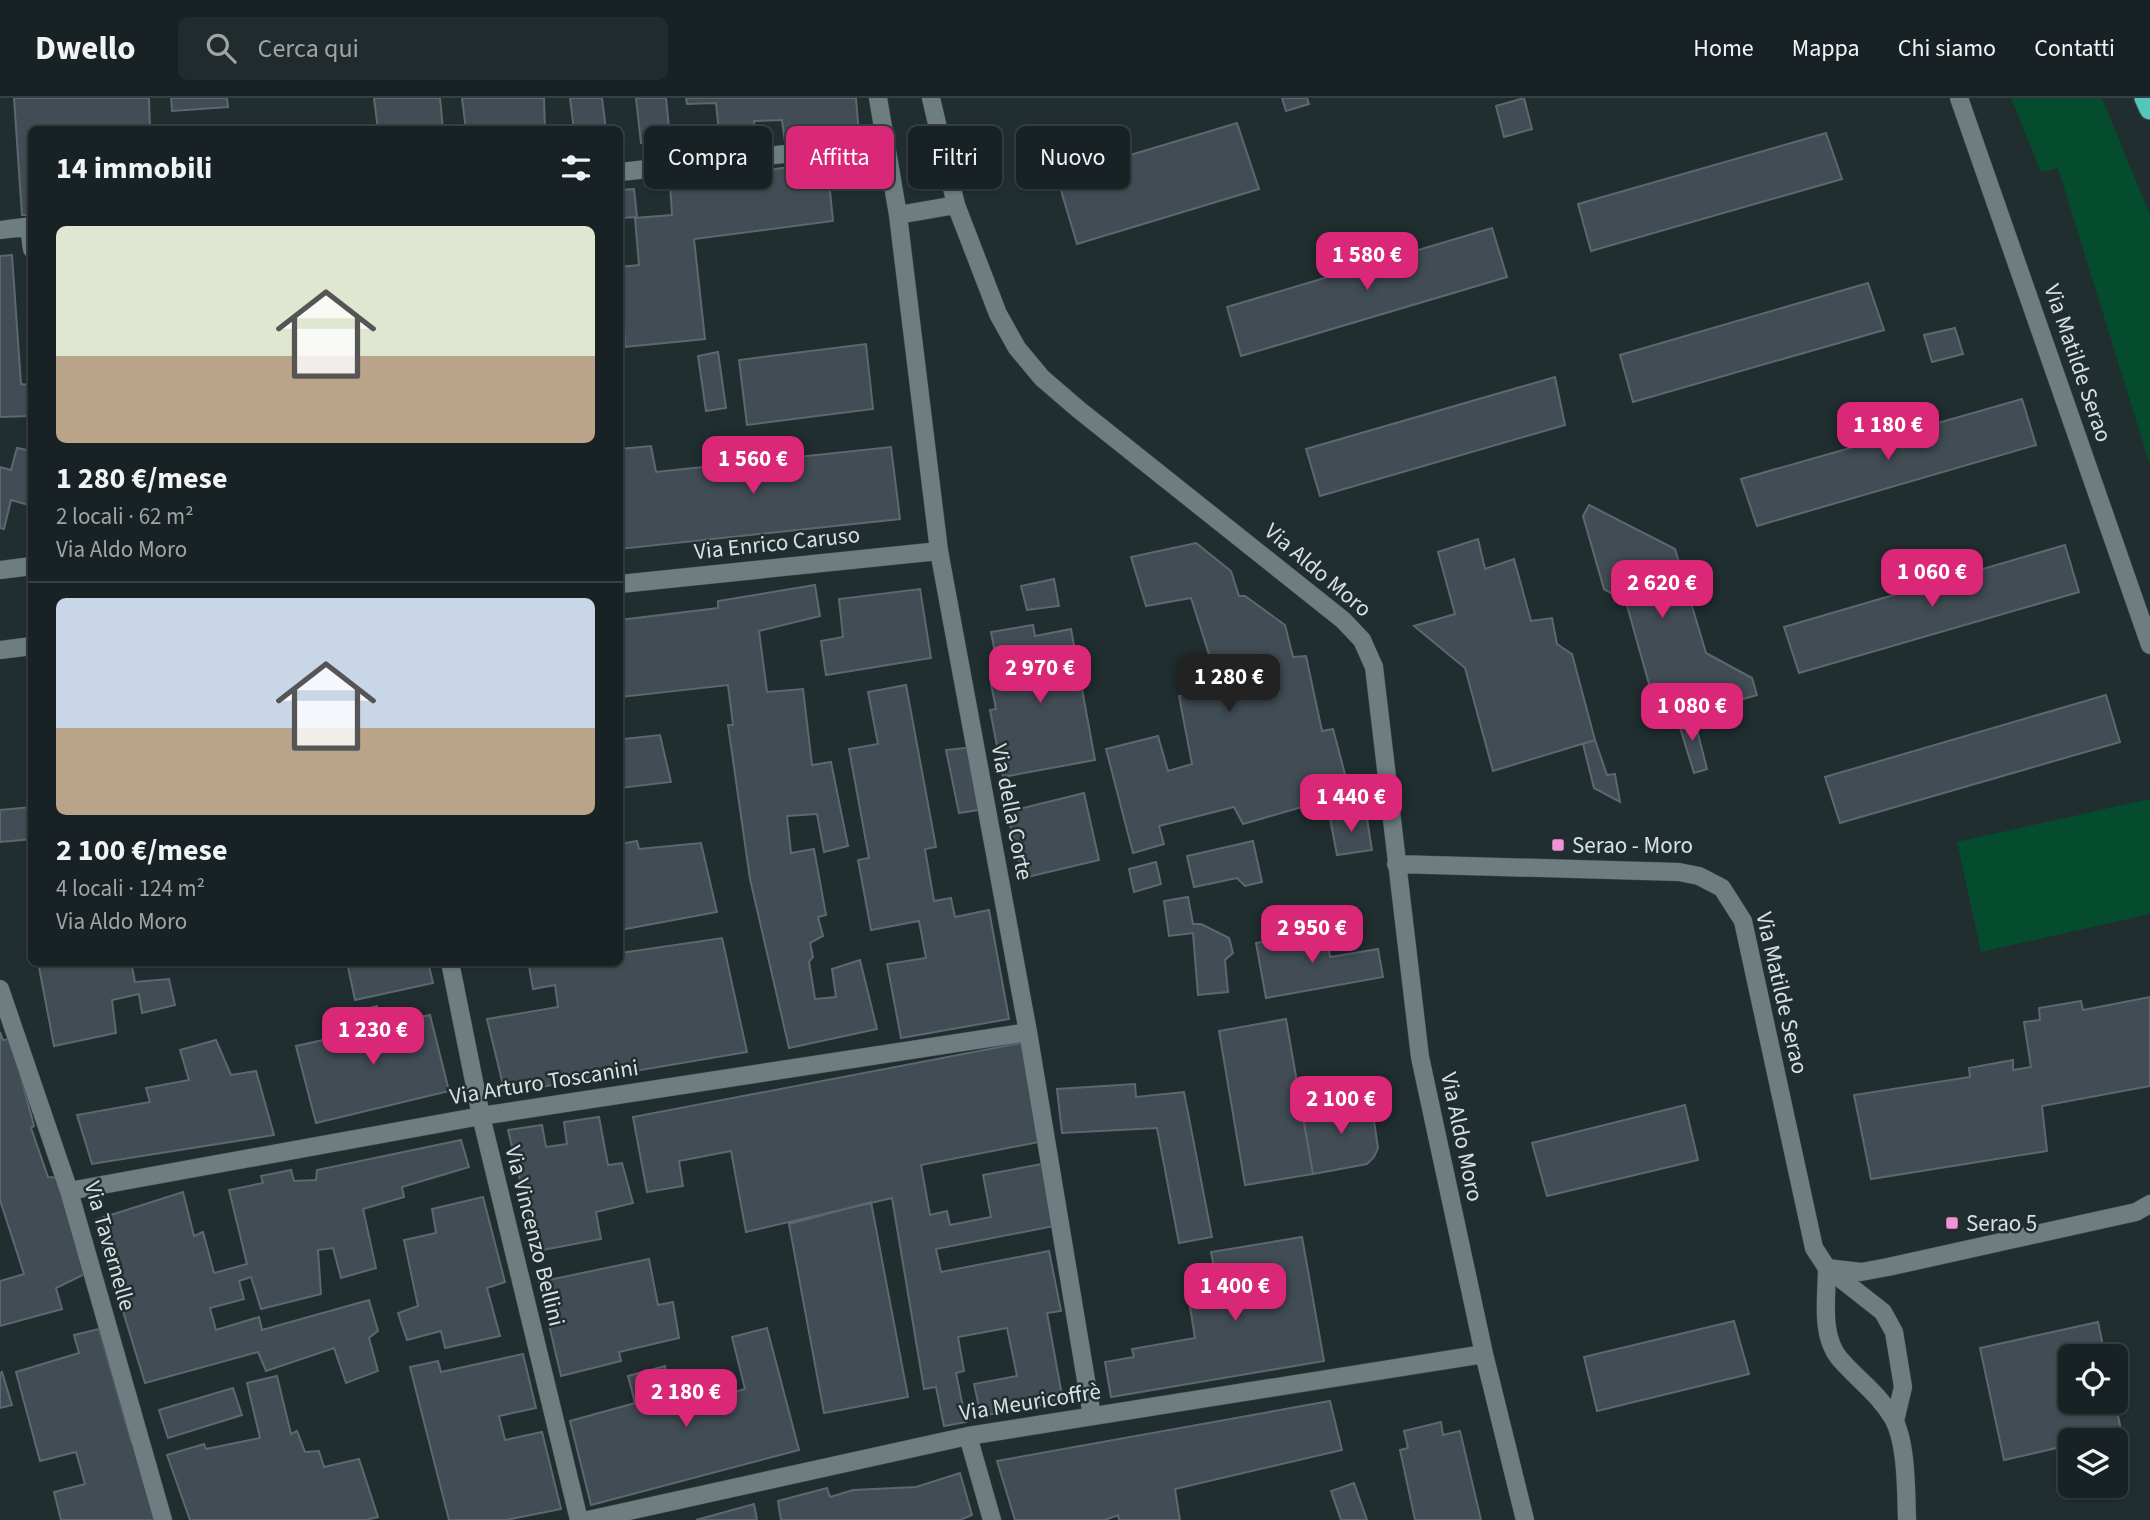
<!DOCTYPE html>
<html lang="it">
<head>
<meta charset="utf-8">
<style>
	body { margin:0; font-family:"Source Sans 3",sans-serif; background:#212a2c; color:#f1f3f6; height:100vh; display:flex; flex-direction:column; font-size:26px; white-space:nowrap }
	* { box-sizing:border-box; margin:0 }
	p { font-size:23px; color:#9fa4a6 }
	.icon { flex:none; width:38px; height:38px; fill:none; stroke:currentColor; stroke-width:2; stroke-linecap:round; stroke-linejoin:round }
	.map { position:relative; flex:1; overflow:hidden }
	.details { position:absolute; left:28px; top:28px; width:595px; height:840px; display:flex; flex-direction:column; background:#182224; border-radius:10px; box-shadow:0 2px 5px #0004,0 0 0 2px #363f41 }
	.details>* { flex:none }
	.hud { position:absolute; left:644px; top:28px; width:665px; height:63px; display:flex; gap:14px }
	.controls { position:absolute; left:2058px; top:1246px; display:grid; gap:14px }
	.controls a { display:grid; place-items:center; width:70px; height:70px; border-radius:10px; background:#182224; box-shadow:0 2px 5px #0004,0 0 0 2px #363f41; font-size:35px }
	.price { position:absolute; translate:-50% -60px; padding:0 16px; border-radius:14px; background:#db2777; color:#fff; font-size:23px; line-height:46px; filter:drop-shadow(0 2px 4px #0008) }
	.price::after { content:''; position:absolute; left:50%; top:42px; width:21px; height:16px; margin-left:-10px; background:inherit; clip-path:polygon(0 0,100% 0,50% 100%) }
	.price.on { background:#222; color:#fff }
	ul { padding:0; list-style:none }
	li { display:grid; align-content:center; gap:14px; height:371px; padding:0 28px }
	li+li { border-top:2px solid #363f41 }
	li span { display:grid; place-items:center; height:217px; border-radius:10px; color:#555 }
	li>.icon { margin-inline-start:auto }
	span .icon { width:126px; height:126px; fill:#fffc; stroke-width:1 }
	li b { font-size:30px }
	h2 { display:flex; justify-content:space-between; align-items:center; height:84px; padding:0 28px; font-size:30px }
	.tag { padding:0 24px; border-radius:10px; background:#182224; box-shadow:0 2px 5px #0004,0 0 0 2px #363f41; font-size:24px; line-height:63px }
	.tag.on { background:#db2777; color:#fff }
	header { display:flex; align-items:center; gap:42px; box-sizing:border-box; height:98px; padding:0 35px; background:#182224; border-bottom:2px solid #363f41 }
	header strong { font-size:33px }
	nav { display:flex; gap:38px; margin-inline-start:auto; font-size:24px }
	.search { width:490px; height:63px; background:#212a2c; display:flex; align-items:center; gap:18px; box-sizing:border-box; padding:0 24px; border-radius:10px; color:#9fa4a6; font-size:26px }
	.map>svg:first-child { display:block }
	.green { fill:#044c2d }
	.building { fill:#414c54; stroke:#5c686f; stroke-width:2 }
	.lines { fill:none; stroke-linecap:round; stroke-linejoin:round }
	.minor-casing { stroke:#3f4b4d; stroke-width:19 }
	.highway-casing { stroke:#3f4b4d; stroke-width:23 }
	.minor { stroke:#6d7d80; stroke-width:18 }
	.highway { stroke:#54c7b8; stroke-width:21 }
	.poi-dot { fill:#f391d5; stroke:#202e30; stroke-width:2.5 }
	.labels { text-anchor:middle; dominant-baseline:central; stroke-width:5; stroke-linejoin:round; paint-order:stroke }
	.street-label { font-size:23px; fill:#d8e0e2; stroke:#202e30 }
	.poi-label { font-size:23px; fill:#d8e0e2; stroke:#202e30; text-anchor:start }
</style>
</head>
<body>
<header>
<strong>Dwello</strong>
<div class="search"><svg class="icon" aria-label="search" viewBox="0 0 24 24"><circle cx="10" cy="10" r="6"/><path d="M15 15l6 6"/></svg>Cerca qui</div>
<nav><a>Home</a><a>Mappa</a><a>Chi siamo</a><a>Contatti</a></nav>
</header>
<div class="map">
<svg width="2150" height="1422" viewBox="0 0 2150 1422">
	<rect width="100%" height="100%" fill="#202e30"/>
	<!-- green -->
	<path class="green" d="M2011 0H2102L2150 117V367L2058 70 2041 74Z
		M2150 701V816L1981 854 1957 744Z"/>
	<!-- building -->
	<path class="building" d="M14 0H149L150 32H32V117H22Z
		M171 0H227L228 9 172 13Z
		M374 0H440L443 32H378Z
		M462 0H544L545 32H466Z
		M570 0H602L606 32H574Z
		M636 0H666L670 41 641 45Z
		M686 0H856L859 37 785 44 782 22 754 23 756 40 720 44 716 5 687 6Z
		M1282 0H1307L1309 6 1286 13Z
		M1524 0 1532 31 1504 39 1496 8Z
		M1237 25 1259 91 1077 146 1057 79Z
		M1826 35 1842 81 1591 153 1578 106Z
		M827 64 833 123 694 141 705 241 625 249 623 206H620V169L639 167 635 120 672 117 670 85Z
		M634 91 637 119 620 120V92Z
		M1492 130 1507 179 1241 258 1227 209Z
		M12 157 21 286 29 287 30 318 0 319V158Z
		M1868 185 1884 232 1633 304 1620 257Z
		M1955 230 1963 256 1932 264 1924 237Z
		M866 246 873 311 747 327 739 262Z
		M718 254 726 310 706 313 698 258Z
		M1555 279 1565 327 1320 398 1306 351Z
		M2022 301 2036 347 1757 428 1741 381Z
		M651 348 656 374 891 349 900 421 620 451V351Z
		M17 350 32 353V408L11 402 4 431 0 430V369L11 372Z
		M1589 407 1675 451 1706 555 1752 580 1757 597 1660 625 1626 504 1604 491 1583 418Z
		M1478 441 1485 471 1514 461 1531 523 1552 520 1557 546 1572 556 1595 642 1493 673 1465 570 1414 528 1455 516 1438 454Z
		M1196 445 1231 473 1239 498H1245L1285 527 1293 559 1306 558 1322 633 1333 631 1350 695 1243 726 1234 709 1159 728 1164 746 1133 755 1106 651 1158 638 1168 673 1192 666 1179 598 1227 590 1221 568 1214 572 1191 500 1146 508 1131 459Z
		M2065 447 2079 494 1799 575 1784 529Z
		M1054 481 1059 508 1027 512 1021 488Z
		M815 487 820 518 759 533 767 594 803 591 812 667 831 664 848 748 824 754 817 716 787 718 791 755 814 751 826 817 818 819 823 838 810 845 813 859 809 864 815 901 836 899 832 871 860 862 877 931 789 950 750 781 728 627H733L728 587 621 599 620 522 718 510V503Z
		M920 491 931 560 826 577 821 543 843 539 839 501Z
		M1033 527 1035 538 1071 531 1095 662 1003 679 990 612 996 611 991 586 1041 577 1037 556 997 564 991 534Z
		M906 587 936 749 925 751 934 803 951 800 955 819 989 812 1009 921 901 940 887 866 926 860 919 823 871 832 858 762 869 760 849 651 878 646 868 594Z
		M2106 597 2120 644 1840 725 1825 679Z
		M1693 616 1707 671 1694 675 1677 620Z
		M620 623 624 641 660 637 671 684 620 690Z
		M1595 642 1607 677 1615 676 1620 704 1594 690 1583 646Z
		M973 649 985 711 959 715 946 652Z
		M1084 695 1099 762 1023 780 1007 714Z
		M32 709V741L0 744V712Z
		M1366 715 1372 752 1337 757 1330 720Z
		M637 743 639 751 701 745 717 814 620 832V746Z
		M1253 743 1262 784 1245 788 1237 780 1194 789 1187 758Z
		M1156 764 1161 786 1134 794 1129 771Z
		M1188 799 1193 826H1201L1229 840 1233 855 1225 862 1228 894 1198 897 1193 835 1169 838 1164 803Z
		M1326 833 1330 859 1378 851 1383 879 1266 900 1256 845Z
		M722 840 747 954 505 995 487 921 558 909 555 887 533 891 529 868 555 864H620V855Z
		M38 864H131L135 884 169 881 175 907 142 915 139 896 112 902 116 935 54 948Z
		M347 864H428L433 885 355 902Z
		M2150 899V988L2042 1008 2047 1053 1871 1081 1854 997 1970 979 1969 970 2013 962V972L2031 969 2024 924 2040 922 2039 910 2081 903 2083 912Z
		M377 908 382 927 430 917 449 993 316 1025 296 948 363 933 357 913Z
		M1286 921 1313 1076 1245 1087 1219 933Z
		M0 934 3 942 11 941 34 1028 31 1030 48 1079 61 1080 89 1174 56 1190 62 1211 0 1228V1183L24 1176 0 1102Z
		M216 942 231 977 256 973 274 1037 92 1066 77 1017 150 1004 146 990 189 982 180 952Z
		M1021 945 1039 1044 921 1067 930 1117 947 1113 950 1127 991 1119 983 1077 1042 1066 1054 1128 936 1151 941 1174 1049 1153 1061 1213 1047 1215 1063 1303 981 1318 974 1286 1017 1278 1007 1230 958 1239 964 1273 956 1275 966 1324 944 1328 936 1289 924 1291 892 1100 746 1134 731 1053 679 1063 683 1088 647 1094 633 1019Z
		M1135 986 1136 999 1184 994 1212 1139 1179 1145 1157 1030 1062 1035 1057 991Z
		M1371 1002 1378 1050 1374 1059 1367 1066 1313 1076 1302 1014Z
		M1685 1007 1698 1062 1547 1098 1532 1045Z
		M599 1019 608 1067 622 1065 633 1105 596 1114 601 1141 537 1153 508 1032 542 1027 546 1049 567 1046 564 1024Z
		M461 1042 469 1069 402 1089 404 1099 363 1111 376 1170 341 1180 333 1150 318 1152 321 1196 261 1211 251 1179 239 1183 244 1201 210 1210 216 1232 259 1219 262 1232 369 1202 378 1233 369 1240 378 1273 346 1285 334 1250 266 1273 258 1254 145 1285 95 1122 183 1094 194 1138 203 1134 214 1175 247 1166 229 1092 263 1085 261 1078 291 1072 294 1083 316 1082 317 1072Z
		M483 1099 505 1184 487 1190 500 1238 445 1250 441 1233 407 1242 398 1215 418 1208 404 1142 436 1135 432 1111Z
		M871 1104 908 1299 824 1315 789 1126Z
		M1302 1139 1324 1263 1111 1299 1105 1264 1134 1259 1132 1251 1195 1240 1186 1184 1216 1179 1211 1154Z
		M649 1161 658 1207 673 1204 679 1240 619 1254 621 1263 561 1278 539 1184Z
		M1734 1223 1749 1276 1597 1313 1584 1259Z
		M2098 1224 2105 1258H2070V1304H2115L2122 1336 2093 1342H2070V1347L2004 1362 1980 1250Z
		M767 1230 799 1352 591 1407 570 1323 635 1305 628 1278 665 1268 676 1310 745 1291 732 1239Z
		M99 1231 131 1343 135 1342 159 1422H61L54 1394 85 1386 76 1354 40 1363 16 1274 79 1255 74 1237Z
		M523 1256 536 1310 499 1318 505 1342 542 1334 561 1411 506 1422H449L410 1269 438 1263 441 1274Z
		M2 1274 12 1307 0 1310V1275Z
		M277 1278 291 1336 297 1333 305 1354 319 1353 324 1369 359 1361 378 1419 366 1422H190L167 1357 204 1346 206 1351 260 1340 247 1285Z
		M233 1290 242 1317 168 1340 159 1312Z
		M1330 1303 1342 1352 1175 1391 1180 1422H1119L1118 1417 1105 1422H1015L997 1363Z
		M1441 1324 1443 1337 1460 1333 1481 1422H1415L1400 1352 1408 1350 1404 1333Z
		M960 1375 972 1417 960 1422H781L778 1403 827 1390 830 1399 853 1392 916 1389Z
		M1354 1385 1367 1422H1341L1331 1393Z
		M754 1406 757 1422H696Z"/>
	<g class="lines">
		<!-- minor casing -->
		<g class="minor-casing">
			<path id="minor" d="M878 0 898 117 939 453 1028 934 1092 1318
				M931 0 956 107 998 216 1017 250 1042 280 1078 311 1343 522 1362 542 1374 569 1420 959 1484 1256 1525 1422
				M1959 0 2150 547
				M620 74 885 45
				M898 117 956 107
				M29 128 32 151
				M0 132 32 128
				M0 472 32 468
				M620 486 939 453
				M0 552 32 548
				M1396 766 1679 774 1699 778 1722 790 1743 823 1814 1150 1827 1170 1883 1214 1894 1234 1903 1289 1895 1323
				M450 864 481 1018 579 1422
				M0 891 69 1093 163 1422
				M69 1093 481 1018 1028 934
				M1827 1170 1861 1174 1888 1169 2136 1114 2150 1106
				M1827 1170C1827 1199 1820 1236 1839 1260 1857 1281 1878 1295 1893 1320 1907 1345 1906 1394 1907 1422
				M968 1338 992 1422
				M588 1422 968 1338 1484 1256"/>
		</g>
		<!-- highway casing -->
		<g class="highway-casing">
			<path id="highway" d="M2145 0 2150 11"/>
		</g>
		<!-- minor -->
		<use href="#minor" class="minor"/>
		<!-- highway -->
		<use href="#highway" class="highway"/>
	</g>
	<!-- markers -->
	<g class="poi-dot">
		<rect x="1551" y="740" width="14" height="14" rx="3.5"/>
		<rect x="1945" y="1118" width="14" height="14" rx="3.5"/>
	</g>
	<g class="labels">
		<!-- street labels -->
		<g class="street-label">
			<text transform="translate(2078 265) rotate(71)">Via Matilde Serao</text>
			<text transform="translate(777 445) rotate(-6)">Via Enrico Caruso</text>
			<text transform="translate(1318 472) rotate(40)">Via Aldo Moro</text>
			<text transform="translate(1012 714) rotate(79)">Via della Corte</text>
			<text transform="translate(1782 895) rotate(77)">Via Matilde Serao</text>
			<text transform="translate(544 984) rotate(-9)">Via Arturo Toscanini</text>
			<text transform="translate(1462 1039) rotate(78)">Via Aldo Moro</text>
			<text transform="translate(535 1138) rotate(76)">Via Vincenzo Bellini</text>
			<text transform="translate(110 1148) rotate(74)">Via Tavernelle</text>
			<text transform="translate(1030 1304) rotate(-9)">Via Meuricoffrè</text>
		</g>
		<!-- poi labels -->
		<g class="poi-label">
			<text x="1572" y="747">Serao - Moro</text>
			<text x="1966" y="1125">Serao 5</text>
		</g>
	</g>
</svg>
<div class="controls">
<a><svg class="icon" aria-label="locate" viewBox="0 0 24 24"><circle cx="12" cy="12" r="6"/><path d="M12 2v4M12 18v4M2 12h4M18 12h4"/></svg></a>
<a><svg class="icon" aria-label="layers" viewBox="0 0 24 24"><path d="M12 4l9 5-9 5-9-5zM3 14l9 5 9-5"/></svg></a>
</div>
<b class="price" style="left:1367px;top:194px">1 580 €</b>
<b class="price" style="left:1888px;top:364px">1 180 €</b>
<b class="price" style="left:753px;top:398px">1 560 €</b>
<b class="price" style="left:1932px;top:511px">1 060 €</b>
<b class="price" style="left:1662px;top:522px">2 620 €</b>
<b class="price" style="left:1040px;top:607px">2 970 €</b>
<b class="price on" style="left:1229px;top:616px">1 280 €</b>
<b class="price" style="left:1692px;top:645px">1 080 €</b>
<b class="price" style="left:1351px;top:736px">1 440 €</b>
<b class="price" style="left:1312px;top:867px">2 950 €</b>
<b class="price" style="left:373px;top:969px">1 230 €</b>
<b class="price" style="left:1341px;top:1038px">2 100 €</b>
<b class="price" style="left:1235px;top:1225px">1 400 €</b>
<b class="price" style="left:686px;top:1331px">2 180 €</b>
<div class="hud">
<a class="tag">Compra</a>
<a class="tag on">Affitta</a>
<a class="tag">Filtri</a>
<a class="tag">Nuovo</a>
</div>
<section class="details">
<h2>14 immobili<svg class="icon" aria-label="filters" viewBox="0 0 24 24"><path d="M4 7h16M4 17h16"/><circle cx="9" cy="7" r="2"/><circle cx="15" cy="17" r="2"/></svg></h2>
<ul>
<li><span style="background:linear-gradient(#dfe7d0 60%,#b9a48a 0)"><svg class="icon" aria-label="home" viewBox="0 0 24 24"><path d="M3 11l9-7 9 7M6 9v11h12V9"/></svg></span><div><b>1 280 €/mese</b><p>2 locali · 62 m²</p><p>Via Aldo Moro</p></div></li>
<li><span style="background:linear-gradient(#c9d6e8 60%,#b9a48a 0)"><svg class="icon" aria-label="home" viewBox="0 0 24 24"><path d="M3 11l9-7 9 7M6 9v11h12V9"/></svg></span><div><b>2 100 €/mese</b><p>4 locali · 124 m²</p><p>Via Aldo Moro</p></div></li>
</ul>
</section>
</div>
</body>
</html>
